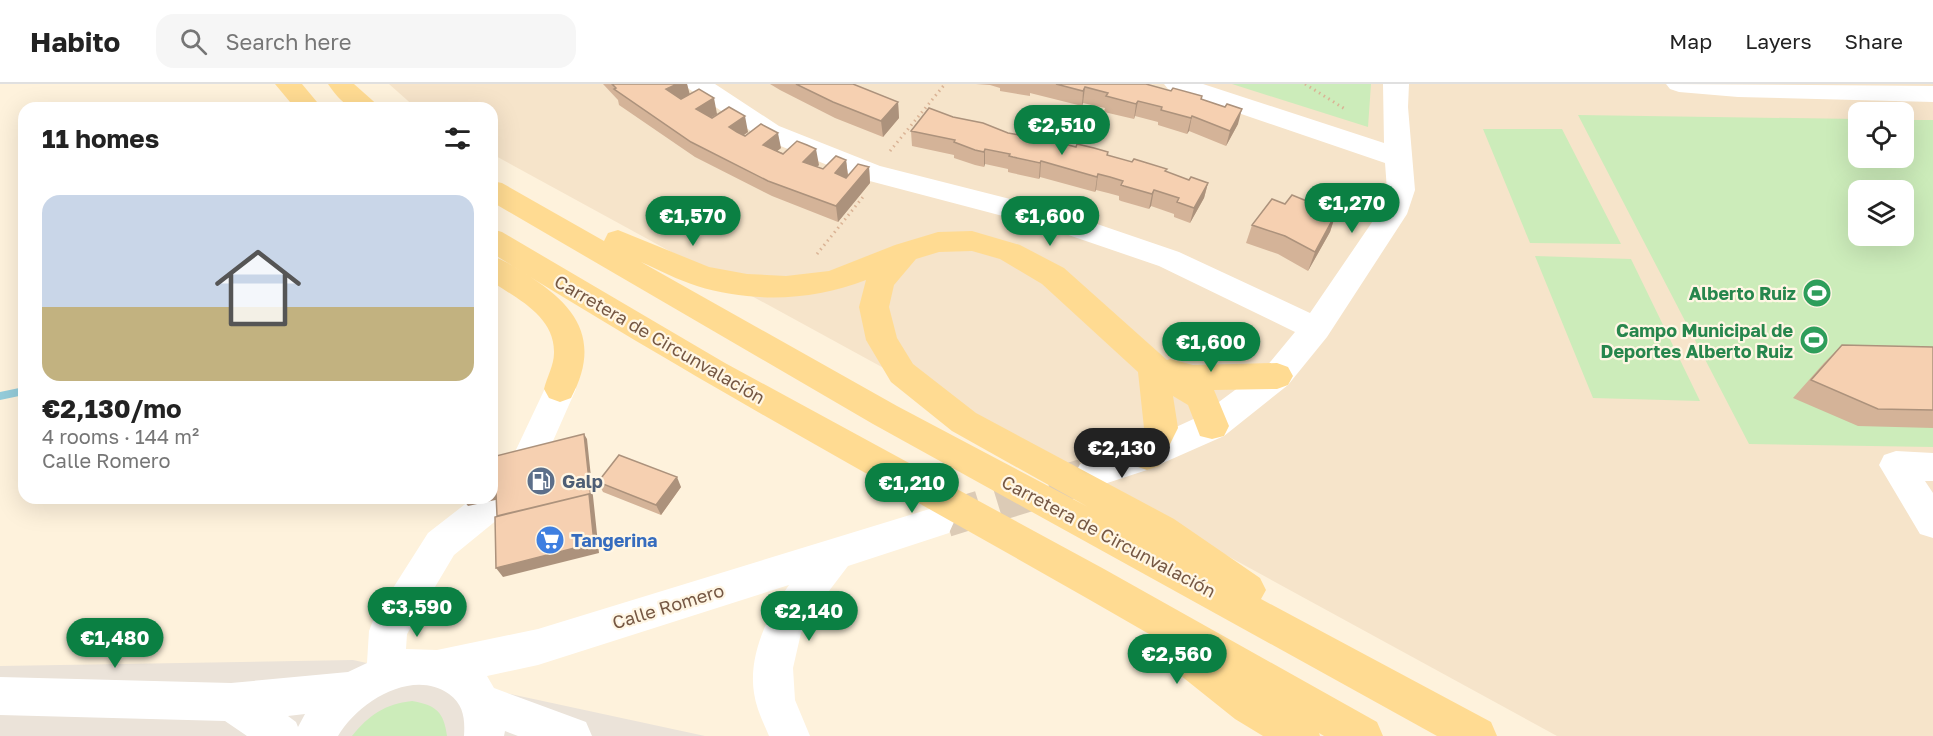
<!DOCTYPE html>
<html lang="en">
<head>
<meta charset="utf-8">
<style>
	body { margin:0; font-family:"Golos Text",sans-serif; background:#f6f6f6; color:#222; height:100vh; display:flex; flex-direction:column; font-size:22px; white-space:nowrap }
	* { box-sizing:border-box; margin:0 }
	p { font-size:20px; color:#767676 }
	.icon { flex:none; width:33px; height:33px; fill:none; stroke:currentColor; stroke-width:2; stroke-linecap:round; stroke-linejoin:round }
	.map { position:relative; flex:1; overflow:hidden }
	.drawer { position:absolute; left:18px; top:18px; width:480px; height:402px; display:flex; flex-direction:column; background:#fff; border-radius:18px; box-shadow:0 6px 24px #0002 }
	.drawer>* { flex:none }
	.controls { position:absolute; left:1848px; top:18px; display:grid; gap:12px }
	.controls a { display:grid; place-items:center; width:66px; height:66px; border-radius:12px; background:#fff; box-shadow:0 6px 24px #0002; font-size:30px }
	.price { position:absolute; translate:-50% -51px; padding:0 14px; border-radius:21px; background:#0b8043; color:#fff; font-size:20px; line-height:39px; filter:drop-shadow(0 2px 3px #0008) }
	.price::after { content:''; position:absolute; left:50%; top:36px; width:18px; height:14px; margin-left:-9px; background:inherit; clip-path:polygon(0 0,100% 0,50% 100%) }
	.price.selected { background:#222; color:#fff }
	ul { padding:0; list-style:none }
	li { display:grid; align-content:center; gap:12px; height:318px; padding:0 24px }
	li+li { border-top:2px solid #e0e0e0 }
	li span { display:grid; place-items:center; height:186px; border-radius:18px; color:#555 }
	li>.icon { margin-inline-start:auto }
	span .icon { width:108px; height:108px; fill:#fffc; stroke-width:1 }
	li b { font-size:26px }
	h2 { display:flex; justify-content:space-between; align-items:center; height:72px; padding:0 24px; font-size:26px }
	header { display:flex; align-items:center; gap:36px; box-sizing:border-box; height:84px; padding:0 30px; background:#fff; border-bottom:2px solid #e0e0e0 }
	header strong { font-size:28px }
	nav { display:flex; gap:33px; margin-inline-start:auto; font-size:21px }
	.search { width:420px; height:54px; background:#f6f6f6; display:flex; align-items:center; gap:15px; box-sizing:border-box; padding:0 21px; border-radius:18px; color:#767676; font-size:22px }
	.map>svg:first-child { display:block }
	.residential { fill:#f6e4ca; fill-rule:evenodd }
	.industrial { fill:#ebe3d9 }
	.green { fill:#ccecba; fill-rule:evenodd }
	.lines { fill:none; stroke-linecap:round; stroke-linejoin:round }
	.stream { fill:#95cddb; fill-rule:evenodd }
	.minor-tunnel { stroke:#dccbb6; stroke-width:36; stroke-dasharray:36 18; stroke-linecap:butt }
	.path { stroke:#dab395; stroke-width:3; stroke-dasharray:1.5 4; stroke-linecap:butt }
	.minor { fill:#fff; fill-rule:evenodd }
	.major { fill:#ffdb92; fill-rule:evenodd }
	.wall { fill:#d4b398 }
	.shaded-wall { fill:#ac927c }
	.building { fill:#f6d0b1; stroke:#ac927c; stroke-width:1.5 }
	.labels { text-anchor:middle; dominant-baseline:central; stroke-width:4.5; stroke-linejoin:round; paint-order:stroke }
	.leisure-label { font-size:18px; font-weight:bold; fill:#27864d; stroke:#fff6e4; text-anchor:end }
	.street-label { font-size:18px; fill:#755743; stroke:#fff6e4 }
	.service-label { font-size:18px; font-weight:bold; fill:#4e5e75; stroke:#fff6e4; text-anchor:start }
	.shop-label { font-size:18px; font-weight:bold; fill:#366cbe; stroke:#fff6e4; text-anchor:start }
</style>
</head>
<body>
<header>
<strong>Habito</strong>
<div class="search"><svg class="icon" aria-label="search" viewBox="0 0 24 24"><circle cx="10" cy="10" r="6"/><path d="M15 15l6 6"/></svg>Search here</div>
<nav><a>Map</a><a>Layers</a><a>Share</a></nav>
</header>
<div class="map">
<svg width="1933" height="652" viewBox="0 0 1933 652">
	<rect width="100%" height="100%" fill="#fef2dc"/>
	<!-- residential -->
	<path class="residential" d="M389 0H1933V652H1557L492 70V24H416ZM1858 28H1904V74H1858ZM1858 106H1904V152H1858Z"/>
	<!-- industrial -->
	<path class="industrial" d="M353 576 705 652H0V582Z"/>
	<!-- green -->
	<path class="green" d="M1232 0H1371L1368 43Z
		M1578 31 1858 35V74H1904V36H1933V363L1749 360ZM1858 106H1904V152H1858Z
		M1483 45H1562L1621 160 1530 159Z
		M1535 172 1631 175 1700 317 1593 314Z
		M412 617C436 621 444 628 447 652H352C369 631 385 620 412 617Z"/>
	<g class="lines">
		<!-- stream -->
		<path class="stream" d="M24 303V311L0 316V308Z"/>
		<!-- minor-tunnel -->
		<path class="minor-tunnel" d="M946 435 1092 390"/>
		<!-- path -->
		<path class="path" d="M1305 0 1345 25
			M890 67 945 0
			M817 170 863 113"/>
		<!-- minor -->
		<path class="minor" d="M685 0H715L779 42 880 82 1062 128 1179 168 1310 229 1379 128 1387 106 1385 79 1168 5 1164 0H1203L1384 59 1383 0H1409L1408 23 1415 106 1407 130 1327 253 1288 301 1224 352 1147 386 1092 404 1080 400 1075 390 1080 380 1137 361 1200 332 1266 283 1295 248 1159 182 1045 143 862 95 761 54 689 5Z
			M1666 0 1933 2V18L1738 13 1679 8 1670 5Z
			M560 292 571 296 576 305 530 409 454 471 407 550 406 565 437 566 538 545 936 423 949 427 954 438 949 449 848 482 813 528 801 549 793 584 795 616 810 652H769C763 638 756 624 754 609 748 571 768 530 789 501L538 581 487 592 494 604 586 638 592 652H518L505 647 504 652H464C465 635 464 621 449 610 412 584 358 618 338 652H247L225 637 0 631V593L231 599 348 588 367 579 369 547 374 534 428 449 473 414H492V399L505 389 549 296ZM305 630 298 643 296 638 288 632Z
			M1896 367 1933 369V397H1925L1933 409V454L1920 450 1879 381 1884 371Z"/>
		<!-- major -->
		<path class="major" d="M275 0H302L322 24H295Z
			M328 0H354L381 24C351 24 346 26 328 0Z
			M492 97 502 99 604 157 608 149 618 146 709 183 747 190 786 192 829 187 895 161 938 148 972 147 1020 161 1064 184 1167 276 1170 275 1193 281 1277 279 1288 283 1293 292 1288 301 1277 305 1214 306 1229 342 1224 352 1212 355 1200 352 1188 321 1173 312 1178 344 1159 382 1147 386 1135 382 1130 372 1144 344 1138 288 1042 200 1000 175 972 167 939 168 916 175 894 201 889 223 897 254 913 280 976 329 1174 435 1260 494 1266 506 1261 515 1491 638 1497 652H1437L873 340 492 118ZM641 178C659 186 678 196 697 202 752 219 813 217 866 196L859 223 866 256 891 298 952 347 1088 423 897 322Z
			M492 145 502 148 725 279 1104 485 1377 638 1383 652H1324L1319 649 1320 652H1263L1235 635 1165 579 1160 566 1163 558C939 428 711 307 492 169Z
			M492 172C507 177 519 186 532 194 580 225 600 260 571 314L560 318 549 314 544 305C547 293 554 281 554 269 555 233 518 215 492 198Z"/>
	</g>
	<!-- wall -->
	<path class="wall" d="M603 0H687L689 10 717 30 748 48 744 51 781 64 777 67 819 81 816 83 823 85 846 76 848 92 869 83 870 99 838 138 772 112 695 73 619 21 618 16Z
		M770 0H853L898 18 899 34 883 53 835 34 780 6Z
		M976 0H1147V1L1202 15 1238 40 1226 62 1189 47 1187 50 1158 41V38L1135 32 1134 35 1104 28 1105 24 1096 22 1083 19 1082 22 1030 9V12L1000 7V4L990 1Z
		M953 33 1008 49 1108 71 1189 96 1208 99 1204 114 1190 139 1174 133V130L1151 122 1149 125 1121 117 1119 116V112L1108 109 1096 106 1095 108 1040 93 1039 95 1012 89 1008 88V85L985 80 984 83 975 81 954 74V71L912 62 911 47Z
		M1285 120 1336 129 1330 148 1308 187 1278 170 1246 159 1252 141Z
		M1842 261 1933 263V344L1858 342 1793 314 1824 279Z
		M598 398 681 403 661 431 603 408Z"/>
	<!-- shaded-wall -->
	<path class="shaded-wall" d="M677 0H687L690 11 671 21 666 5Z
		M1085 3 1083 19 1082 22 1083 7Z
		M714 14 717 30 700 40 696 25Z
		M1138 17 1135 32 1134 35 1136 20Z
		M898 18 899 34 883 53 881 37Z
		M1242 25 1238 40 1226 62 1230 47Z
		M745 32 748 48 732 59 729 43Z
		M1192 32 1189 47 1187 50 1191 34Z
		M778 49 781 64 766 76 763 61Z
		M816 65 819 81 806 94 803 78Z
		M985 65V80L984 83V68Z
		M846 76 848 92 837 104 835 89Z
		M1041 77 1040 93 1039 95 1040 79Z
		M869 83 870 99 838 138 836 122Z
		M1098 90 1096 106 1095 108 1097 93Z
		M1208 99 1204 114 1190 139 1194 124Z
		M1154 106 1151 122 1149 125 1152 110Z
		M1336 129 1330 148 1308 187 1315 168Z
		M584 350 587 355 599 469 503 493 496 484 589 410Z
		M677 393 681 403 661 431 656 421Z
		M496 409 500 415 468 422 464 417 477 414H492V410Z"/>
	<!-- building -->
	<path class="building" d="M612 0H677L666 5 681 15 699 5 714 14 696 25 712 34 729 23 745 32 729 43 737 48 745 52 761 40 778 49 763 61 783 70 797 57 807 61 816 65 803 78 823 85 836 72 846 76 835 89 846 94 858 80 869 83 836 122 768 97 691 58 614 5 616 4Z
		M796 0H853L898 18 881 37 833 18Z
		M1056 0H1146L1171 7 1173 4 1202 12 1201 15 1225 23 1227 20 1242 25 1230 47 1192 32 1191 34 1161 26 1162 23 1138 17 1136 20 1106 12 1108 9 1085 3 1083 7Z
		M929 24 953 33 983 39 1008 49 1019 51 1020 48 1076 63 1077 60 1094 64 1108 68 1107 71 1132 78 1134 75 1167 85 1165 87 1189 96 1191 93 1208 99 1194 124 1177 118 1179 114 1154 106 1152 110 1124 102 1121 101 1123 97 1110 93 1098 90 1097 93 1041 77 1040 79 1013 73 1009 72 1010 70 985 65 984 68 975 66 954 58 955 56 911 47Z
		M1292 111 1336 129 1315 168 1285 152 1252 141 1272 115 1285 120Z
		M1842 261 1933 263V326L1878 325 1811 296Z
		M584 350 591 415 589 410 497 432 496 409 492 410V373Z
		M619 371 677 393 656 421 598 398Z
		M589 410 594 459 496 484 495 433Z
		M464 414H477L464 417Z"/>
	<!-- icons -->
	<defs>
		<g id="stadium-disc" transform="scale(1.5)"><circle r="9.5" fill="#2e9e5b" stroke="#fff6e4"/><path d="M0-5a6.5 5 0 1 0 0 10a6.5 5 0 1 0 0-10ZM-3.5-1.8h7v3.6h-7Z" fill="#fff"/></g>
		<g id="fuel-disc" transform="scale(1.5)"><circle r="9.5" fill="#5c6f8a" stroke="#fff6e4"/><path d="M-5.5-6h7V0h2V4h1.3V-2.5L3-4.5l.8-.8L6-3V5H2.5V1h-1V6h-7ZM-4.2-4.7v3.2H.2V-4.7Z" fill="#fff"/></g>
		<g id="supermarket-disc" transform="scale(1.5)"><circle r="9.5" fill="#3f7fe0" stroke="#fff6e4"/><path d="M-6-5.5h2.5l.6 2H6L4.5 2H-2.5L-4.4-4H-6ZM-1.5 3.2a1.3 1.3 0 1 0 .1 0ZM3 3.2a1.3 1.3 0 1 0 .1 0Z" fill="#fff"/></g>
	</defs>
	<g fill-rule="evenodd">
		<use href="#stadium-disc" x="1817" y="209"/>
		<use href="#stadium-disc" x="1814" y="256"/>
		<use href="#fuel-disc" x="541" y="397"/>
		<use href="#supermarket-disc" x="550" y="456"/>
	</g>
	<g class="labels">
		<!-- leisure labels -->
		<g class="leisure-label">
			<text x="1796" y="209">Alberto Ruiz</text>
			<text x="1793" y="246">Campo Municipal de<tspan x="1793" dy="21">Deportes Alberto Ruiz</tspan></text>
		</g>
		<!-- street labels -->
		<g class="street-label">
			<text transform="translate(660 255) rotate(30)">Carretera de Circunvalación</text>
			<text transform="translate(1109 452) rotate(28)">Carretera de Circunvalación</text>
			<text transform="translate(668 522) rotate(-17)">Calle Romero</text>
		</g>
		<!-- service labels -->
		<g class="service-label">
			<text x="562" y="397">Galp</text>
		</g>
		<!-- shop labels -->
		<g class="shop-label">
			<text x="571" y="456">Tangerina</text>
		</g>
	</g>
</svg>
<div class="controls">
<a><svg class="icon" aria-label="locate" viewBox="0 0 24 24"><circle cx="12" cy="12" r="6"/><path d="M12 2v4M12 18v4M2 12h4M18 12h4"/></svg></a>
<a><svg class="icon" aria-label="layers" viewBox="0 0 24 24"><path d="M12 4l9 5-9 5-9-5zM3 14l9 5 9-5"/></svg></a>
</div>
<b class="price" style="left:1062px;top:72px">€2,510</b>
<b class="price" style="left:1352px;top:150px">€1,270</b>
<b class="price" style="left:693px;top:163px">€1,570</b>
<b class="price" style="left:1050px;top:163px">€1,600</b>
<b class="price" style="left:1211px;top:289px">€1,600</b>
<b class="price selected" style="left:1122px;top:395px">€2,130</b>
<b class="price" style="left:912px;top:430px">€1,210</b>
<b class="price" style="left:417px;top:554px">€3,590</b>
<b class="price" style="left:809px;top:558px">€2,140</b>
<b class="price" style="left:115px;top:585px">€1,480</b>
<b class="price" style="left:1177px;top:601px">€2,560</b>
<section class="drawer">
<h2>11 homes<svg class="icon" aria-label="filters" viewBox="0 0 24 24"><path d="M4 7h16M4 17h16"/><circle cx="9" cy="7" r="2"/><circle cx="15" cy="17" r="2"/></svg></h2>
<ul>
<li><span style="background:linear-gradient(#c9d6e8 60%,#c2b280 0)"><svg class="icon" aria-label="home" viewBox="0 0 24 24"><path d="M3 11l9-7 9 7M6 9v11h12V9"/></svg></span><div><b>€2,130/mo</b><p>4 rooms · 144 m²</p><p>Calle Romero</p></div></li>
</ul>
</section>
</div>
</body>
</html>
